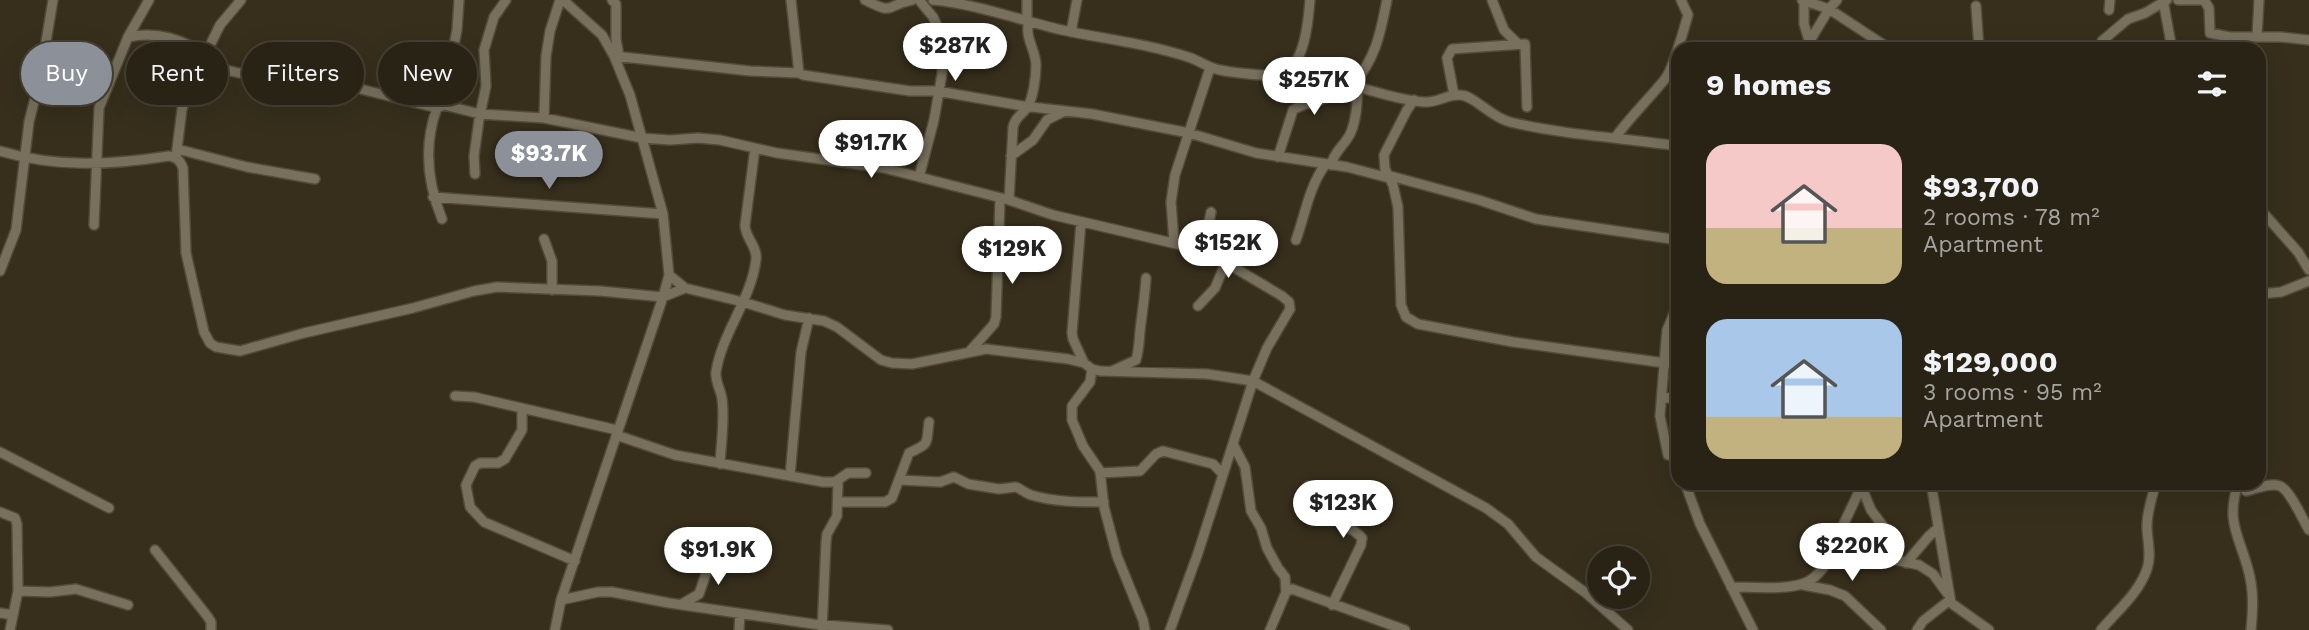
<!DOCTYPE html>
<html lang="en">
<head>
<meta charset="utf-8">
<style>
	body { margin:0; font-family:"Work Sans",sans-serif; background:#312b1e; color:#f1f3f6; height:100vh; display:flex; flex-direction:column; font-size:26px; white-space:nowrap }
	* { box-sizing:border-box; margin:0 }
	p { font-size:23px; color:#a5a4a0 }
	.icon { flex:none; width:38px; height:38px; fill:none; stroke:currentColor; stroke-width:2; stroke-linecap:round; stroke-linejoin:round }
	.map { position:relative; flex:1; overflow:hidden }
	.sheet { position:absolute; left:1671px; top:42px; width:595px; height:448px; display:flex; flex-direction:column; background:#292315; border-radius:21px; box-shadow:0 7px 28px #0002,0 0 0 2px #454034 }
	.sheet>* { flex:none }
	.guide { position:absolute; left:21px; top:42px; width:665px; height:63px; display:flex; gap:14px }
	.buttons { position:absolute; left:1587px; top:546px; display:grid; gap:14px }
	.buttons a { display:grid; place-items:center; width:63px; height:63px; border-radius:50%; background:#292315; box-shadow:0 7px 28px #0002,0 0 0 2px #454034; font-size:35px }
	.price { position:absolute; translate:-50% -60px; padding:0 16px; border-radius:24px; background:#fff; color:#222; font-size:23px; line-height:46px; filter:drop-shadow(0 2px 4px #0008) }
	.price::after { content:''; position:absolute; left:50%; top:42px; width:21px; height:16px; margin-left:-10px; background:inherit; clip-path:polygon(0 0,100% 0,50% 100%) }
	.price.current { background:#8c9099; color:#fff }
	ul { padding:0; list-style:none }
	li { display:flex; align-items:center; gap:21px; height:175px; padding:0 35px }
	li span { display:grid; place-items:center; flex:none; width:196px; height:140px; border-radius:21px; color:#555 }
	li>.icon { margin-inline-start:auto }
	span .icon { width:84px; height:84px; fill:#fffc; stroke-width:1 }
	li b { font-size:30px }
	h2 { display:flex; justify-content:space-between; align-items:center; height:84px; padding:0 35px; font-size:30px }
	.chip { padding:0 24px; border-radius:32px; background:#292315; box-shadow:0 7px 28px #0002,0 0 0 2px #454034; font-size:24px; line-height:63px }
	.chip.current { background:#8c9099; color:#fff }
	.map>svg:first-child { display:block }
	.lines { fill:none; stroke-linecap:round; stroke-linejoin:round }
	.street-casing { stroke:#524b39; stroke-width:12 }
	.street { stroke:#78705d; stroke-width:9 }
</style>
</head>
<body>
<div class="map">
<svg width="2309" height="630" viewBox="0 0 2309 630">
	<rect width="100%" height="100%" fill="#372f1c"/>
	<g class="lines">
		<!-- street casing -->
		<g class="street-casing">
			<path id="street" d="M612 0 616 4V39L619 56
				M791 0 799 73 803 75 910 91H937L1023 106 1092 114 1189 133 1256 153 1347 167 1389 178
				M865 0C896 16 885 5 912 0
				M919 0 933 17 939 30 942 57V74L934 120 919 177
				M933 0C977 4 1019 20 1062 30 1104 39 1150 44 1191 58 1201 62 1209 68 1220 70 1259 78 1298 74 1336 82 1365 87 1394 100 1424 102 1437 103 1448 94 1460 95 1474 95 1490 117 1510 122 1565 135 1623 138 1678 146
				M1492 0 1504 30 1517 43
				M1802 0 1829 9 1890 49
				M2163 0 2172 49
				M2178 0H2200
				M2204 0 2209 8 2210 33 2230 37H2281L2309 40
				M1804 1V24L1810 44
				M1976 6 1979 49
				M2109 10 2110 0
				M1027 20V0
				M1071 32 1077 0
				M2257 36 2259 0
				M128 37C158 31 182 39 206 55
				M1805 49 1829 9 1837 0
				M2101 49 2102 41 2128 19 2145 13 2167 0
				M614 56 750 71 799 73
				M202 64 239 73 256 71 316 78 437 108
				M1282 77C1305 62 1308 24 1310 0
				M1352 86C1376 58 1380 35 1387 0
				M1454 95 1447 58 1452 49 1525 44 1527 107
				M1414 100 1407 110 1384 155 1385 169 1393 185 1398 207 1401 305 1406 317 1418 324 1513 342 1665 363H1678
				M444 105V95L457 30 459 0
				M544 118 546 56 550 31 560 0
				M1615 138C1630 117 1649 99 1665 79 1673 69 1684 29 1688 15L1681 0
				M177 149 247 167 315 179
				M0 151C57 168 111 165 169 156 177 158 180 160 183 168L186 253 204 332 210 343 216 347 240 351 304 333 413 308 474 291 497 287 600 291 663 297 685 288
				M1011 156 1033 140 1047 120 1065 111
				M176 157 182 109 192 82 220 25 241 0
				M1278 157 1293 110C1309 99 1335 101 1349 85
				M1331 165C1335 149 1345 146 1351 132 1357 118 1357 102 1358 87
				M475 174 474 156 479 120 486 86 484 50 494 17 506 0
				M1387 175 1479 200 1536 219 1678 240
				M433 197 663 214
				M1009 200 1013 127C1015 118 1020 116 1026 109 1033 101 1036 77 1036 65 1036 50 1024 38 1029 21
				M2259 208 2298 252 2309 270
				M442 219C427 182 423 146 437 108L444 105 480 114 544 118 642 138 670 140 698 138 720 140 777 153 884 168 1009 200 1053 215 1198 249 1223 261 1282 296 1289 302 1290 309 1267 348 1253 381 1198 553 1170 630
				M1081 222 1072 333 1073 339 1084 363
				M94 225 99 108 128 37 149 0
				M544 239 552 261V290
				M1296 240C1305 215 1309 187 1325 165
				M1174 242 1171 202 1175 175 1210 68
				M1198 249 1206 237 1211 212
				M0 271 16 230 29 122 40 78 53 0
				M669 275 685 288 743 302 785 315 824 321 837 327 881 360 892 363 912 364 986 349 1068 359 1084 363 1092 369 1100 371 1207 374 1253 381 1486 508 1508 524 1536 557 1586 593 1628 630
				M2259 294 2281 292 2309 281
				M1678 304 1667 330 1666 340 1660 416 1668 455 1678 458
				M1198 306 1215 288 1226 262
				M970 351 994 324 996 317 1000 199
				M1092 369 1090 382 1072 406V420L1083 446 1100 471 1104 507 1117 556 1143 620 1145 630
				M1114 370 1136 360C1139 350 1139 342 1140 331 1142 313 1145 296 1146 278
				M455 396 474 397 617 430
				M1662 397 1678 399
				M522 408V430L505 459 498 463H480L475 466 466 485 470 507 484 522 575 561
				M616 435 675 455 823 482H835L848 473H866
				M1233 444 1245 467 1251 511 1261 528 1267 548 1278 568 1285 577 1286 592
				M0 452 109 508
				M720 464C721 443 725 419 722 399 721 390 715 382 716 372 722 333 751 300 756 260 758 247 745 238 745 225L755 148
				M1100 473 1140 471 1156 454 1163 451 1213 464 1223 474
				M790 476 801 352 809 318
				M899 480 940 482 954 477 968 484 999 489 1016 487C1021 489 1025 493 1031 495 1054 502 1079 502 1104 502
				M1685 483 1700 524 1753 630
				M1931 483 1951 603 1989 630
				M2238 483C2226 522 2238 533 2248 569 2254 590 2253 609 2251 630
				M2241 483 2246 491C2256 489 2271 482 2280 486 2290 490 2303 520 2309 530
				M1308 486C1317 495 1318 501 1324 510 1333 522 1352 526 1362 538L1361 545 1332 605
				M1862 488 1871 510 1883 526
				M838 502H885L892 498 909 453C930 443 926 445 929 422
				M0 512 15 518 17 524 18 591 10 630
				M1839 547 1850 545 1881 557 1919 565 1933 574 1947 593
				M155 550 208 617 211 622V630
				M1906 563 1929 536 1937 529
				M1803 585 1830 590 1845 596 1881 630
				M1731 587C1751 587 1792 591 1809 581 1821 574 1830 558 1839 547L1838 536 1863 483
				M18 591 50 592 76 589 128 605
				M561 600 598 592H612L669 603 813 624 888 630
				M682 604 699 594 718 539
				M0 613 13 615
				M555 630 561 600 663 297 669 275 663 214 630 95 614 56 602 35 563 0
				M739 630 740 614
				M822 630 826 542 827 534 837 516 838 481
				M1270 630 1286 592 1292 589 1405 630
				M1917 630 1923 621 1950 600
				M2101 630C2117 611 2139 593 2147 569 2152 555 2147 540 2147 526 2147 511 2152 497 2156 483"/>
		</g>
		<!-- street -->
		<use href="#street" class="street"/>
	</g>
</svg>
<div class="buttons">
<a><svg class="icon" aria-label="locate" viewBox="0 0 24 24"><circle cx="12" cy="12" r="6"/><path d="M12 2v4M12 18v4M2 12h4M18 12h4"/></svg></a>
</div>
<b class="price" style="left:955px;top:83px">$287K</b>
<b class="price" style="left:1314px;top:117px">$257K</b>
<b class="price" style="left:871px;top:180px">$91.7K</b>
<b class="price current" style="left:549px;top:191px">$93.7K</b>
<b class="price" style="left:1228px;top:280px">$152K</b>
<b class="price" style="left:1012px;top:286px">$129K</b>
<b class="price" style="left:1343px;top:540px">$123K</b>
<b class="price" style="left:1852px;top:583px">$220K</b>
<b class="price" style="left:718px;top:587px">$91.9K</b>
<div class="guide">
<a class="chip current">Buy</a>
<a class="chip">Rent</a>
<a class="chip">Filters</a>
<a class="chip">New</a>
</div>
<section class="sheet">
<h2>9 homes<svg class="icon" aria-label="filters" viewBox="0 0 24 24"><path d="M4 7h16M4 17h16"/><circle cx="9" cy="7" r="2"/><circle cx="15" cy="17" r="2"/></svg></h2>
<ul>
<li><span style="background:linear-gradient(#f6c9c9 60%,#c2b280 0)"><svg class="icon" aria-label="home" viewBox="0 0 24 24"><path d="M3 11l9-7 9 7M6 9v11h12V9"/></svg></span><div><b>$93,700</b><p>2 rooms · 78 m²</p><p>Apartment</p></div></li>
<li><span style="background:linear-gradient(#a9c7e8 70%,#c2b280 0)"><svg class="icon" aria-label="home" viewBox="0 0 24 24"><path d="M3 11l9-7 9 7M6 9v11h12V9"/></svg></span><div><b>$129,000</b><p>3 rooms · 95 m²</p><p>Apartment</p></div></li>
</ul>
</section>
</div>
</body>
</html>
